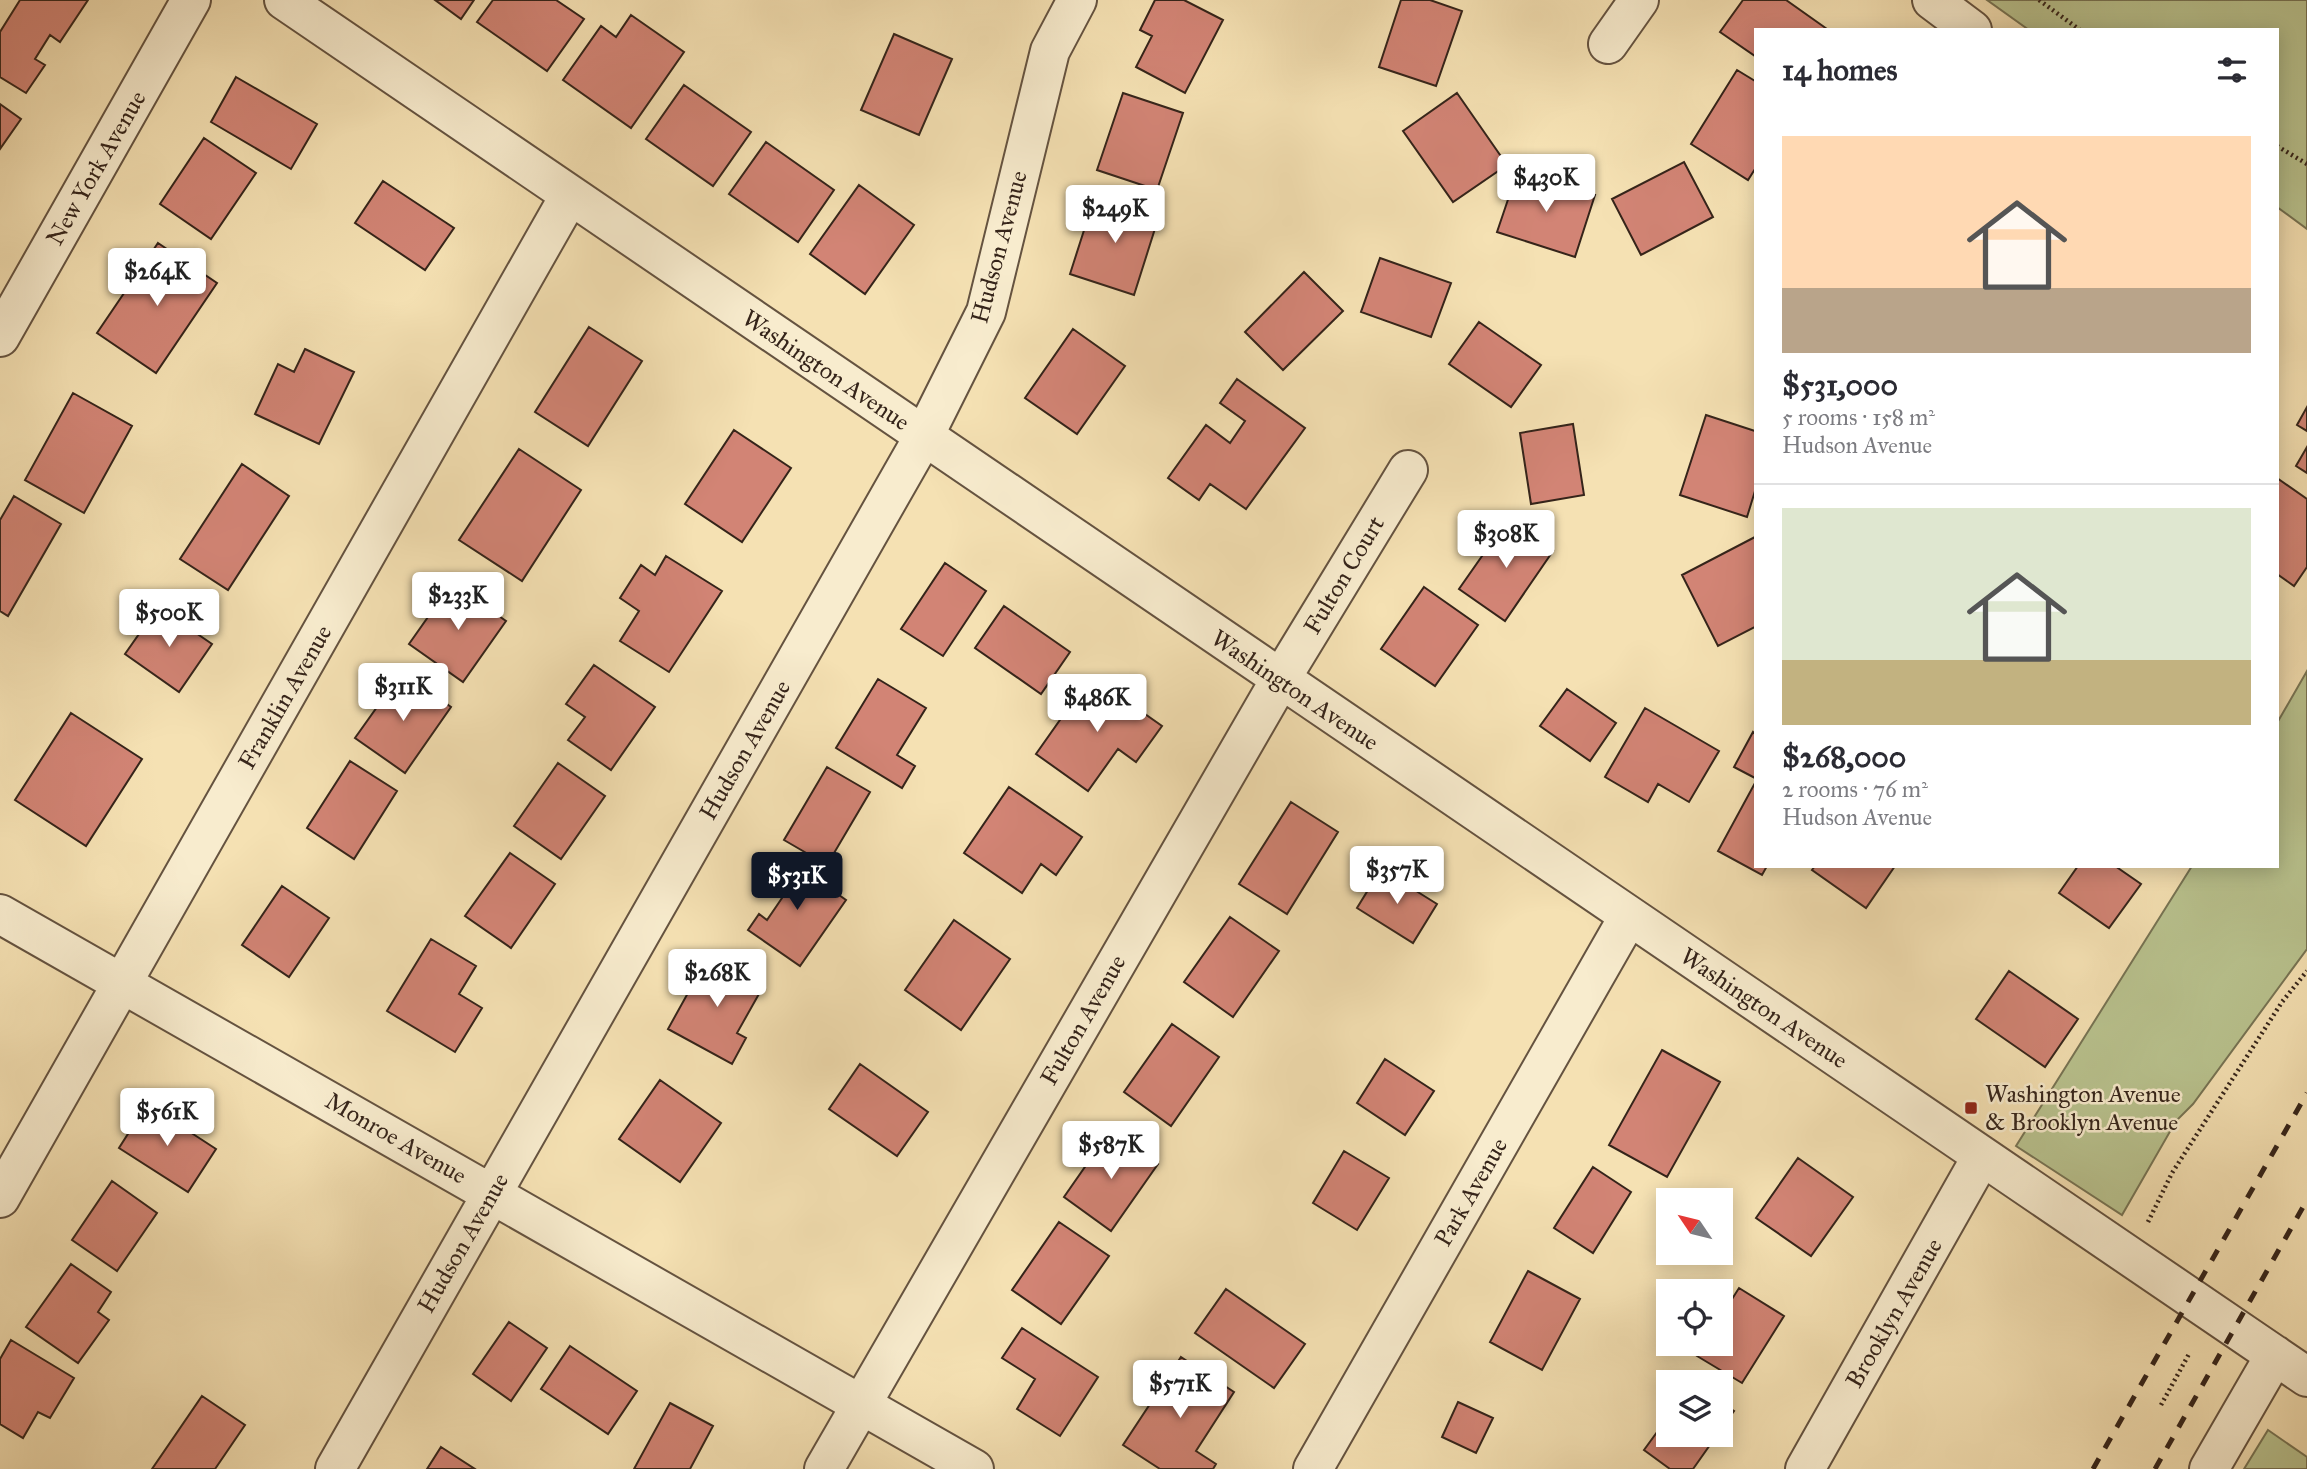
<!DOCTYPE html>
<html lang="en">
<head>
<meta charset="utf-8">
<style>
	body { margin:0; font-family:"IM FELL Great Primer",serif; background:#f2f2f3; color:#2b2b33; height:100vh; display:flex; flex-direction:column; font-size:26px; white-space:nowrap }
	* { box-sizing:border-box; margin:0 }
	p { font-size:23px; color:#7c7c81 }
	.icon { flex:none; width:38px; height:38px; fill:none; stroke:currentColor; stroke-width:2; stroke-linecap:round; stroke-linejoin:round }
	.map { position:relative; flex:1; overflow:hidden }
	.side { position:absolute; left:1754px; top:28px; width:525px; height:840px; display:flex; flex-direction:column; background:#fff; border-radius:0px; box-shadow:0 4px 18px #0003 }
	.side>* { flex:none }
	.needle { width:46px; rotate:305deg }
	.fabs { position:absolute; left:1656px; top:1188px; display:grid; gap:14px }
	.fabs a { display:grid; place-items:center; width:77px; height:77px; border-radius:0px; background:#fff; box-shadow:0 4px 18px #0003; font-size:35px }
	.price { position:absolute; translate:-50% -60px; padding:0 16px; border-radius:7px; background:#fff; color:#222; font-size:23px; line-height:46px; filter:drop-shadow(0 2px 4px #0008) }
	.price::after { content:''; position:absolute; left:50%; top:42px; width:21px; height:16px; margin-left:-10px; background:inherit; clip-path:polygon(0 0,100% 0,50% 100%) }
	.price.active { background:#111827; color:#fff }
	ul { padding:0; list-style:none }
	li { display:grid; align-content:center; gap:14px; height:371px; padding:0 28px }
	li+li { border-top:2px solid #e1e1e2 }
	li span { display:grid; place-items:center; height:217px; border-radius:0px; color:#555 }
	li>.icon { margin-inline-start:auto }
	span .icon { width:126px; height:126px; fill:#fffc; stroke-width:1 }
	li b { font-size:30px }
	h2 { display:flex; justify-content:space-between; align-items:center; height:84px; padding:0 28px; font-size:30px }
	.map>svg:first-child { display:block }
	.green { fill:#b9c38f; stroke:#777454; stroke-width:2 }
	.building { fill:#d28475; stroke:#35241a; stroke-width:2 }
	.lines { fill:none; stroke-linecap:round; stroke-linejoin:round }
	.minor-casing { stroke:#655340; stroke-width:42 }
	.path { stroke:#35241a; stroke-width:4.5; stroke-dasharray:2 3.5; stroke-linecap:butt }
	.minor { stroke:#f8ecce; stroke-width:38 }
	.rail { stroke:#35241a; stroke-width:5; stroke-dasharray:12 12; stroke-linecap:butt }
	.poi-dot { fill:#8f2418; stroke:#f8ecce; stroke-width:2.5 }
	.labels { text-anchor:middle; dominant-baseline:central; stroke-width:5; stroke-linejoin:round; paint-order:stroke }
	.street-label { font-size:24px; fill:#35241a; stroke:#f8ecce }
	.poi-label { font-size:24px; fill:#35241a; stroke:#f8ecce; text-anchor:start }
</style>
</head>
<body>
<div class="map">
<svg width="2307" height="1469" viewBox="0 0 2307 1469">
	<rect width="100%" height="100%" fill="#f5e1b3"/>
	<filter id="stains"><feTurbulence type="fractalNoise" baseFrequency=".00286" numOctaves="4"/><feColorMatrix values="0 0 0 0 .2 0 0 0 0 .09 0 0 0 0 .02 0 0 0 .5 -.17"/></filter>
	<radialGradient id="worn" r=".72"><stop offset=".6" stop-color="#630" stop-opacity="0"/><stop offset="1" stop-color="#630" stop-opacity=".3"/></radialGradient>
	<!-- green -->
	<path class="green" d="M1987 0H2307V229L2277 207V30H2029Z
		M2307 671V949L2193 1104 2176 1121 2122 1215 2016 1146 2192 866H2277V723Z
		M2268 1430 2307 1457V1469H2244Z"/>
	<!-- building -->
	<path class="building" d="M20 0H88L60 42 50 35 35 59 45 65 26 93 0 77V32Z
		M435 0H474L461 19Z
		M493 0H556L584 19 547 71 477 22Z
		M1155 0H1184L1223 20 1185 93 1136 67 1152 36 1140 30Z
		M1401 0H1430L1462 11 1436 86 1379 67Z
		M1743 0H1786L1827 29 1755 30V56L1720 32Z
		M631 15 684 52 631 128 563 80 601 26 616 37Z
		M894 34 952 59 919 135 861 110Z
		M1737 70 1755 81V169L1748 180 1691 144Z
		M236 77 317 124 291 169 211 122Z
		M684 85 751 132 713 186 646 139Z
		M1123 93 1183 113 1157 190 1097 170Z
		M1457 93 1507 165 1453 202 1403 131Z
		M0 104 21 119 0 149Z
		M204 138 256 173 211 239 160 204Z
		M766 142 834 190 798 242 729 194Z
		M1684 162 1713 217 1641 255 1612 199Z
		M1518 170 1595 195 1575 257 1497 232Z
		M383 181 454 228 425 270 355 223Z
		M859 185 914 225 865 294 810 254Z
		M1095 196 1159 216 1134 295 1070 274Z
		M158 243 217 283 156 373 97 333Z
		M1380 258 1451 283 1431 337 1361 312Z
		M1304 272 1343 311 1283 370 1245 332Z
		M1479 322 1541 365 1511 407 1449 364Z
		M589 327 642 361 588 446 535 412Z
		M1073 329 1125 366 1077 434 1025 398Z
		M305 349 354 372 319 444 255 414 278 364 294 372Z
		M1237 379 1305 428 1246 509 1210 484 1199 500 1168 478 1206 425 1230 443 1245 421 1220 403Z
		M73 393 132 426 84 513 25 480Z
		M2307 407V431L2297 425Z
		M1706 415 1755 431V491L1747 517 1680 495Z
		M1573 424 1584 495 1531 504 1520 433Z
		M734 430 791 468 742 542 685 504Z
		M2307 447V473L2296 466Z
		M519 449 581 490 522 581 459 540Z
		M242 464 289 496 228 590 180 559Z
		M2277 478 2307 499V567L2294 586 2277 574Z
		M14 496 61 524 8 616 0 611V520Z
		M1508 519 1553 551 1505 621 1459 589Z
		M1755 537V627L1718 646 1682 575Z
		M666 556 722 591 669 672 620 641 639 611 620 598 641 565 655 575Z
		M945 563 986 591 943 656 901 629Z
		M452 583 506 621 463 682 409 644Z
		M1424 587 1478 625 1435 686 1381 649Z
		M1004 606 1070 652 1041 694 975 648Z
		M158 607 212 644 179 692 125 654Z
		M594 665 655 707 611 770 568 740 585 717 566 704Z
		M402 672 451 707 405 773 355 738Z
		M1091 676 1162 726 1136 762 1118 749 1088 791 1036 754Z
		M878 679 926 708 897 755 915 766 902 788 836 748Z
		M1567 689 1616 723 1590 761 1540 726Z
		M1645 708 1719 751 1689 802 1658 784 1648 802 1605 777Z
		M71 713 142 759 86 846 15 800Z
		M1753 732 1755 734V778L1734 767Z
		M350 761 397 791 354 859 307 828Z
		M558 763 605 796 561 859 514 826Z
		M827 767 870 792 827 865 784 840Z
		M1755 783V866H1767L1762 875 1718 851Z
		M1009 787 1082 837 1056 875 1041 864 1022 893 964 853Z
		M1291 802 1338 832 1287 914 1239 884Z
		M510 853 555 884 511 948 465 916Z
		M784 856 846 900 800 966 748 930 759 914 767 920 782 898 764 885Z
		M1815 866H1895L1866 908 1812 870Z
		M2078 866H2115L2141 884 2109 928 2059 893Z
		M1381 869 1437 904 1413 943 1357 908Z
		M282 886 329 918 289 977 242 945Z
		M1230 917 1279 951 1233 1017 1184 982Z
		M954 920 1010 959 961 1030 905 990Z
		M431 939 476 966 459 994 482 1008 455 1052 387 1011Z
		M709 955 764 985 737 1033 746 1038 732 1064 668 1029Z
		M2009 971 2078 1019 2045 1067 1976 1019Z
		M1172 1024 1219 1057 1171 1126 1124 1092Z
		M1662 1050 1720 1082 1667 1177 1609 1145Z
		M1385 1059 1434 1091 1405 1135 1357 1103Z
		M860 1064 928 1112 897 1156 829 1109Z
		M660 1080 721 1123 680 1182 619 1139Z
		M147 1104 216 1149 188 1192 119 1148Z
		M1110 1131 1158 1164 1111 1231 1064 1197Z
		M1344 1151 1389 1178 1357 1230 1313 1203Z
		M1798 1158 1853 1197 1811 1256 1756 1218Z
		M1593 1167 1631 1192 1593 1253 1554 1228Z
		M112 1181 157 1213 117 1271 72 1240Z
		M1059 1222 1109 1256 1061 1324 1012 1290Z
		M71 1264 111 1292 98 1312 109 1320 78 1363 26 1327Z
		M1528 1271 1580 1299 1542 1370 1490 1342Z
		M1739 1288 1784 1316 1742 1383 1697 1356 1704 1344H1720V1318Z
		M1226 1289 1305 1344 1274 1388 1195 1333Z
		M509 1322 547 1348 511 1401 473 1374Z
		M1022 1328 1098 1377 1060 1436 1017 1409 1035 1379 1002 1358Z
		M11 1340 74 1378 50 1418 38 1412 23 1438 0 1424V1359Z
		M570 1346 637 1391 608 1434 541 1389Z
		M1181 1357 1234 1392 1196 1451 1216 1464 1213 1469H1160L1123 1445Z
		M202 1396 245 1425 215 1469H152Z
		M1458 1402 1493 1418 1476 1453 1442 1437Z
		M1720 1402 1734 1411 1720 1430Z
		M670 1403 713 1426 690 1469H634Z
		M1668 1417V1435H1717L1693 1469H1670L1644 1450Z
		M441 1447 475 1469H427Z"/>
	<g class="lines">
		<!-- minor casing -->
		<g class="minor-casing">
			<path id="minor" d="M284 0 2307 1377
				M1932 0 1972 30
				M1608 44 1639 0
				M0 337 191 0
				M0 914 974 1469
				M0 1198 570 195
				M335 1469 924 436 986 312 1050 51 1077 0
				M824 1469 1280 680 1408 470
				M1313 1469 1629 916
				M1805 1469 1982 1156
				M2209 1469 2275 1355"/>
		</g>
		<!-- path -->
		<path class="path" d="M2039 0 2080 30
			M2277 146 2307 164
			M2148 1222 2172 1173 2282 1002 2307 971
			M2161 1405 2189 1354"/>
		<!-- minor -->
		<use href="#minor" class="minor"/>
		<!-- rail -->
		<path class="rail" d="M2093 1469 2307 1093
			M2155 1469 2307 1200"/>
	</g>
	<!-- markers -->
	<rect class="poi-dot" x="1964" y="1101" width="14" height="14" rx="3.5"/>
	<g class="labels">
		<!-- street labels -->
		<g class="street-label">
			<text transform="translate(96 168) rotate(-60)">New York Avenue</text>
			<text transform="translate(999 247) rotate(-75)">Hudson Avenue</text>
			<text transform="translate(826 370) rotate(34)">Washington Avenue</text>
			<text transform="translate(1344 575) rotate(-59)">Fulton Court</text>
			<text transform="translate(1295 690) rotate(34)">Washington Avenue</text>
			<text transform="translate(285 697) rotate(-60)">Franklin Avenue</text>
			<text transform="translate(745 750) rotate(-60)">Hudson Avenue</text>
			<text transform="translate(1764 1008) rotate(34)">Washington Avenue</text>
			<text transform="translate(1083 1020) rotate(-60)">Fulton Avenue</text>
			<text transform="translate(396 1138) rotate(30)">Monroe Avenue</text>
			<text transform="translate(1471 1192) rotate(-60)">Park Avenue</text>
			<text transform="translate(463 1243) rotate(-60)">Hudson Avenue</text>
			<text transform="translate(1894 1313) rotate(-60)">Brooklyn Avenue</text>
		</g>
		<!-- poi labels -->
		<g class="poi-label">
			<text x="1985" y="1094">Washington Avenue<tspan x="1985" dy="28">&amp; Brooklyn Avenue</tspan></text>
		</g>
	</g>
	<rect width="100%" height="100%" filter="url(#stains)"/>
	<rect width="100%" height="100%" fill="url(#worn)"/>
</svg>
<div class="fabs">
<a><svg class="needle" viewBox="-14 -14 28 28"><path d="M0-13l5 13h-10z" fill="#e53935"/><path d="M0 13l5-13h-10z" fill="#7c7c81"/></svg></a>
<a><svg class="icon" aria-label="locate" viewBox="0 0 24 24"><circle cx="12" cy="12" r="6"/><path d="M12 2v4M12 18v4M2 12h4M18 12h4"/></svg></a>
<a><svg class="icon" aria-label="layers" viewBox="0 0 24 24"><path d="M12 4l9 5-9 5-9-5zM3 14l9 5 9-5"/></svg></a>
</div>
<b class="price" style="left:1546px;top:214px">$430K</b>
<b class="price" style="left:1115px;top:245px">$249K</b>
<b class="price" style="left:157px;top:308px">$264K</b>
<b class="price" style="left:1506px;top:570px">$308K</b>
<b class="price" style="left:458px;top:632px">$233K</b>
<b class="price" style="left:169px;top:649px">$500K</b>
<b class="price" style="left:403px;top:723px">$311K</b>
<b class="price" style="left:1097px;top:734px">$486K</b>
<b class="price" style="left:1397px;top:906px">$357K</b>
<b class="price active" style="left:797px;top:912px">$531K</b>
<b class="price" style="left:717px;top:1009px">$268K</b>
<b class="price" style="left:167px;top:1148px">$561K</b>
<b class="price" style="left:1111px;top:1181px">$587K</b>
<b class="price" style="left:1180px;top:1420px">$571K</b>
<section class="side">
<h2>14 homes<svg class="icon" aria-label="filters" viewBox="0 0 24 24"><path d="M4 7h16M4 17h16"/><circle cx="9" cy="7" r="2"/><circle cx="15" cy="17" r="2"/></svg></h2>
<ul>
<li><span style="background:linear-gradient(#ffd9b3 70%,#b9a48a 0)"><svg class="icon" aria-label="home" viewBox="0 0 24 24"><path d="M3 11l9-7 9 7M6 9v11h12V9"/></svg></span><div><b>$531,000</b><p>5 rooms · 158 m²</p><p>Hudson Avenue</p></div></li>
<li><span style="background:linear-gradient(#dfe7d0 70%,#c2b280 0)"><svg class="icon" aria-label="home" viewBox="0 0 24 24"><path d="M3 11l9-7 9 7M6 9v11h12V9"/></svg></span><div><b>$268,000</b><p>2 rooms · 76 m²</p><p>Hudson Avenue</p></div></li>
</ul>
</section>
</div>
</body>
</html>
